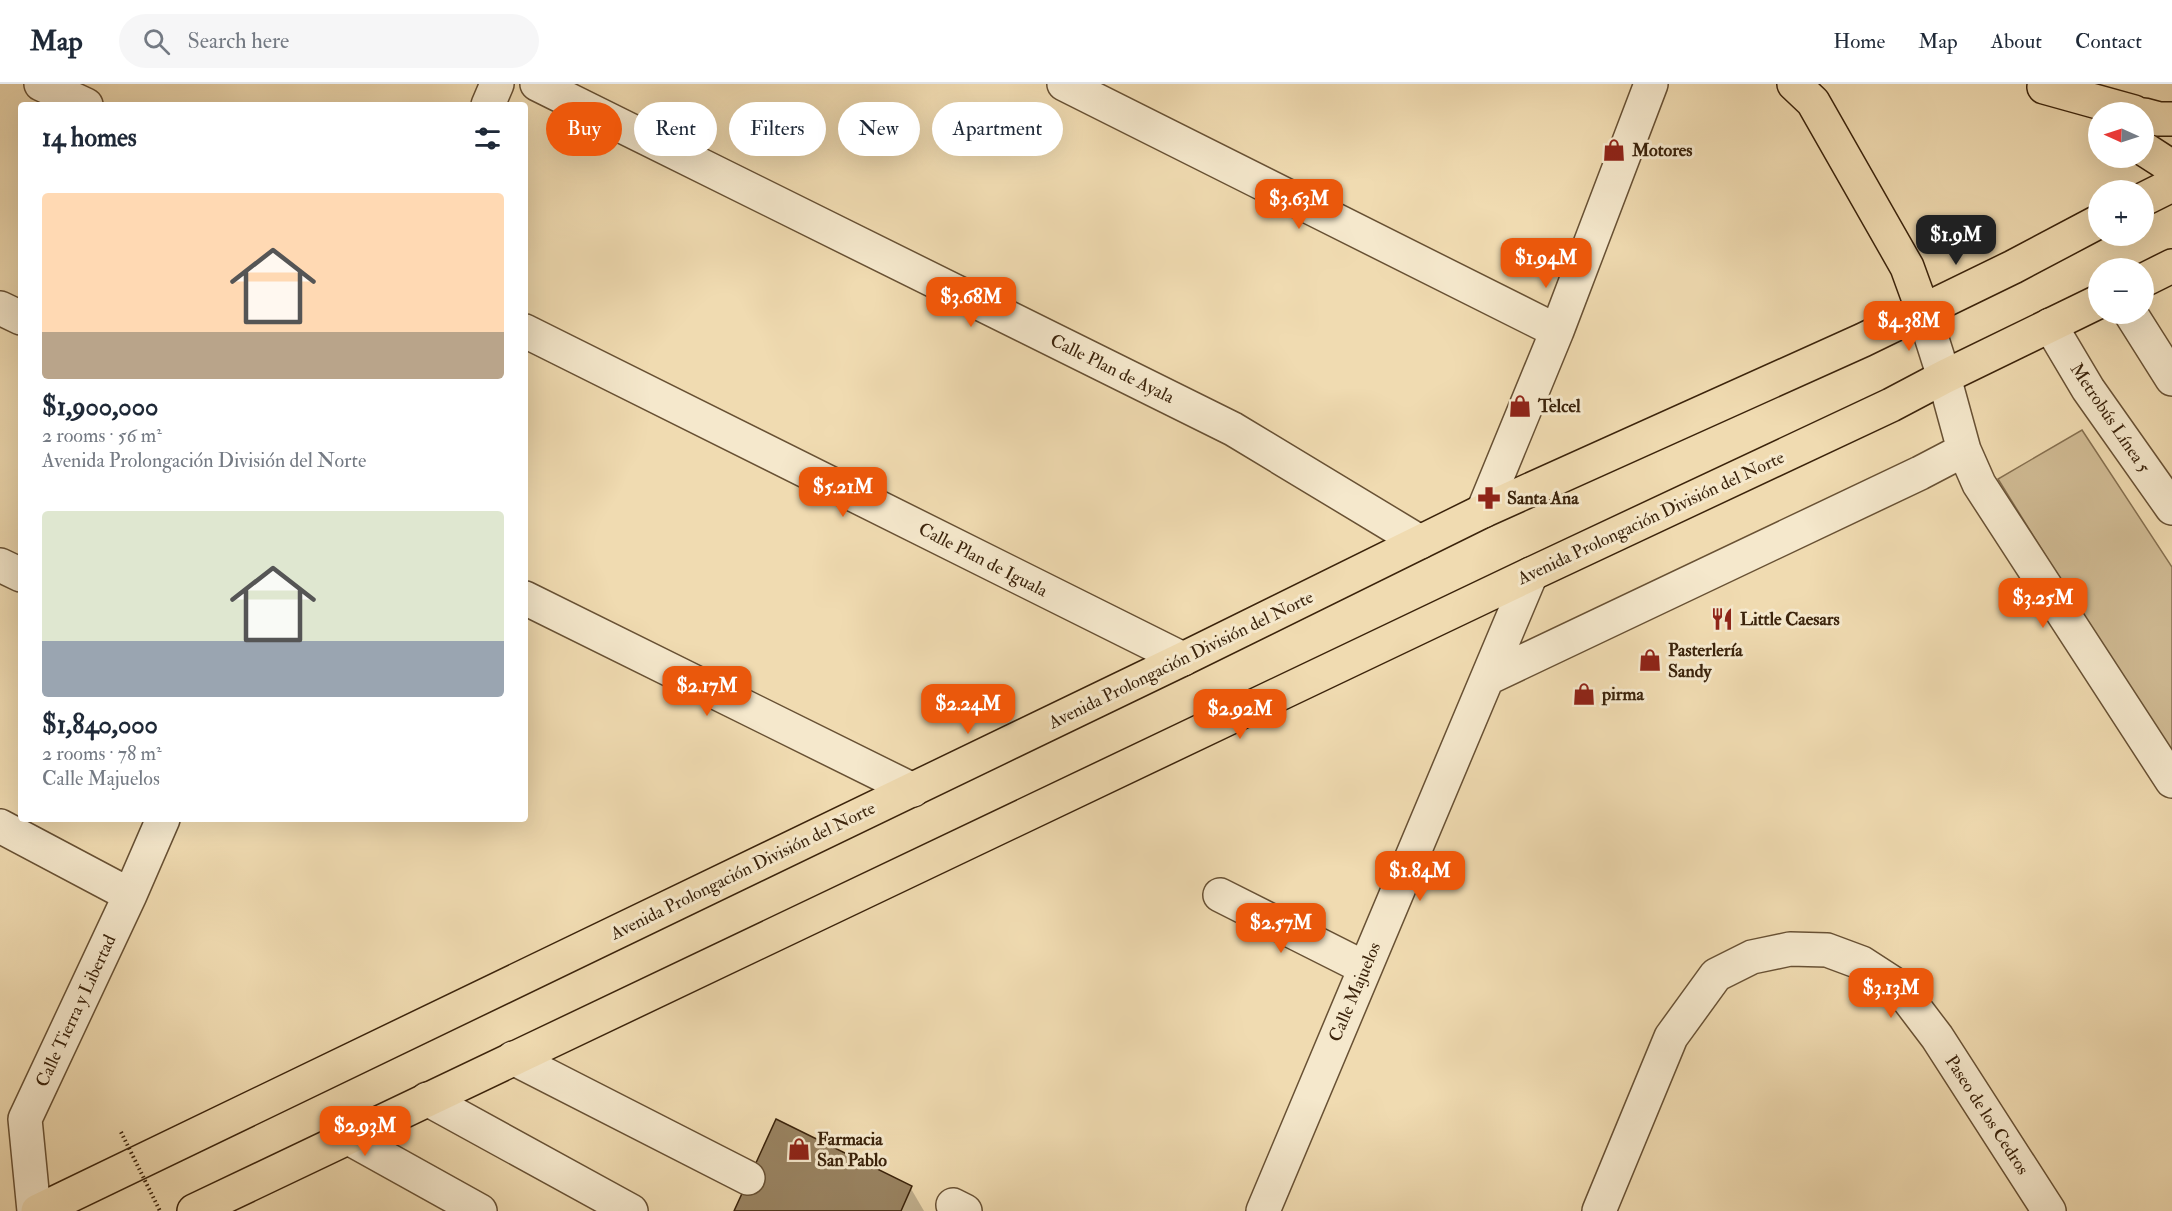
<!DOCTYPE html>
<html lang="en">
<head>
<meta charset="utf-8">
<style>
	body { margin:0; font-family:"IM FELL Double Pica",serif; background:#f6f6f7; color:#1f2937; height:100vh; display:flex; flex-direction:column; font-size:22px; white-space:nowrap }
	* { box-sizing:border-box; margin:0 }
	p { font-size:20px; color:#747a83 }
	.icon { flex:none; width:33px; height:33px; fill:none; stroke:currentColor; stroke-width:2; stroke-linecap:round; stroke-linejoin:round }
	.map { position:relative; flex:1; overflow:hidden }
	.drawer { position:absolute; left:18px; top:18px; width:510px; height:720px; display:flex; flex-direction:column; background:#fff; border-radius:6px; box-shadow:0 6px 24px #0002 }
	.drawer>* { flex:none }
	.banner { position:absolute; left:546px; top:18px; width:570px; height:54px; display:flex; gap:12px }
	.needle { width:39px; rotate:273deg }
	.tools { position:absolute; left:2088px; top:18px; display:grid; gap:12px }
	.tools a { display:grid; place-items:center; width:66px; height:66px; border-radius:50%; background:#fff; box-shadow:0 6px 24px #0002; font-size:30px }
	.price { position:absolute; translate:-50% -51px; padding:0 14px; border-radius:12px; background:#ea580c; color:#fff; font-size:20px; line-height:39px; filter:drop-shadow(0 2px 3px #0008) }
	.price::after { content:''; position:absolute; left:50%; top:36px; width:18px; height:14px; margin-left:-9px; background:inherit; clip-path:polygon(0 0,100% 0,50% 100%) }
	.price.current { background:#222; color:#fff }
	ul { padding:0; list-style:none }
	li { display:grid; align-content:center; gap:12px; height:318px; padding:0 24px }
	li span { display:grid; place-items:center; height:186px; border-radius:6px; color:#555 }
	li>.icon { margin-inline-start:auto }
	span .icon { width:108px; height:108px; fill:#fffc; stroke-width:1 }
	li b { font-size:26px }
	h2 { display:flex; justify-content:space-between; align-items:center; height:72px; padding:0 24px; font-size:26px }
	.pill { padding:0 21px; border-radius:27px; background:#fff; box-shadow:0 6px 24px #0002; font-size:21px; line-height:54px }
	.pill.current { background:#ea580c; color:#fff }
	header { display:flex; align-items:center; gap:36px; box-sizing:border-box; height:84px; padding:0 30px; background:#fff; border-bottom:2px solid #e0e1e3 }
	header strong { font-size:28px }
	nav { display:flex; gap:33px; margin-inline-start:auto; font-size:21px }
	.search { width:420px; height:54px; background:#f6f6f7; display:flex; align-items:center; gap:15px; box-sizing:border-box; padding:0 21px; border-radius:33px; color:#747a83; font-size:22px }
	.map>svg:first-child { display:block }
	.green { fill:#d1bc95; stroke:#867050; stroke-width:1.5 }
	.shadow { fill:#0003 }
	.building { fill:#998361; stroke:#3b230b; stroke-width:1.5 }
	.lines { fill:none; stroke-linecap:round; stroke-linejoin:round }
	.minor-casing { stroke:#685134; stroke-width:36 }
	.major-casing { stroke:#3b230b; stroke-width:36 }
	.minor { stroke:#f5e8cc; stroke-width:33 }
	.major { stroke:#f0dbb1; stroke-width:33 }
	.path-bridge { stroke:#3b230b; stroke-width:4; stroke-dasharray:1.5 3; stroke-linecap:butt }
	.labels { text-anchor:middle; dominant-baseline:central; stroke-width:6; stroke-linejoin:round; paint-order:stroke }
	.poi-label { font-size:18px; font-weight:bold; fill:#3b230b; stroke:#f5e8cc; text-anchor:start }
	.street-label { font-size:18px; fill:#3b230b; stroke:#f5e8cc }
</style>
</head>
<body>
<header>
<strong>Map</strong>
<div class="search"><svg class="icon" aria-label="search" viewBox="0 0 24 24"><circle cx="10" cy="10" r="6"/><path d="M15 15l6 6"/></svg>Search here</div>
<nav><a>Home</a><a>Map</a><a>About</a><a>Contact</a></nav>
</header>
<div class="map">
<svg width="2172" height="1127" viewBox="0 0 2172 1127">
	<rect width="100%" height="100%" fill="#f0dbb1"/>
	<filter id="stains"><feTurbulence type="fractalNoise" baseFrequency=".00333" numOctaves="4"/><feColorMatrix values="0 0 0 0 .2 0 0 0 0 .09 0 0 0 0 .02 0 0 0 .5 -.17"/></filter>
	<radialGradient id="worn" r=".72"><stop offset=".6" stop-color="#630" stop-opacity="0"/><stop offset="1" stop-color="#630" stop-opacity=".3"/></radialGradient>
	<!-- green -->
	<path class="green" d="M2082 346 2172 483V675L1998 395Z"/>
	<!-- shadow -->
	<path class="shadow" d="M910 1103 924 1127H735Z"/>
	<!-- building -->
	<path class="building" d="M776 1035 912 1102 901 1127H734Z"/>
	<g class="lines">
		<!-- minor casing -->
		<g class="minor-casing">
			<path id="minor" d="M41 0 86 21
				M537 0 1233 345 1420 458
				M1064 0 1557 247
				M488 21 497 0
				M0 224 21 234
				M1923 227 1944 293 1964 366 1979 400 2172 697
				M2131 230 2172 295
				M2050 241 2088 305 2172 424
				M525 247 1183 575
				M1483 427 1557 247 1651 0
				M0 481 21 491
				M525 514 913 706
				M1488 594 1920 389 1964 366
				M0 742 130 811
				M1220 811 1365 884
				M513 974 748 1094
				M427 1015 631 1127
				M347 1053 480 1127
				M953 1121 965 1127
				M34 1127 25 1035 130 811 163 735
				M1263 1127 1531 490
				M1599 1127 1671 953 1716 891 1752 873 1790 865 1827 866 1862 879 1899 903 1937 953 2049 1127"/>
		</g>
		<!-- major casing -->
		<g class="major-casing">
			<path id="major" d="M1794 0 1813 18 1907 183 1923 227
				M2044 3 2134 28
				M2144 31 2159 35H2172
				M2144 65 2172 83
				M2144 115 2172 101
				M2144 196 2172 182
				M38 1127 1183 575 1483 427 1863 256 2013 183 2098 138
				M194 1127 1531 490 1891 321 1944 293 2098 218"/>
		</g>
		<!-- minor -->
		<use href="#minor" class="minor"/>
		<!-- major -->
		<use href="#major" class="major"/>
		<!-- path-bridge -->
		<path class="path-bridge" d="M121 1048 160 1127"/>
	</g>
	<!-- icons -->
	<defs>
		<g id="shop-bare" transform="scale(1.8)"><path d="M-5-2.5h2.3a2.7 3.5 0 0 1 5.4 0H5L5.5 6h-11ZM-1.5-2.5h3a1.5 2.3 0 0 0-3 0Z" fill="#8f2418" stroke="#f5e8cc" stroke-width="2.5" paint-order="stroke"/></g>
		<g id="pharmacy-bare" transform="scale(1.8)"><path d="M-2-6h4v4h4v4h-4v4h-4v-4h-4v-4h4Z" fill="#8f2418" stroke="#f5e8cc" stroke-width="2.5" paint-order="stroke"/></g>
		<g id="restaurant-bare" transform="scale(1.8)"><path d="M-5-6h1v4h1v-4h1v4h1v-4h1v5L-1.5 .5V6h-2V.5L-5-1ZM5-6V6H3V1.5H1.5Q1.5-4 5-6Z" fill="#8f2418" stroke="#f5e8cc" stroke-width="2.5" paint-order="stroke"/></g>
	</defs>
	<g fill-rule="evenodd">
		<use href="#shop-bare" x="1614" y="66"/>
		<use href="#shop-bare" x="1520" y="322"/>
		<use href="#pharmacy-bare" x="1489" y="414"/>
		<use href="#restaurant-bare" x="1722" y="535"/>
		<use href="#shop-bare" x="1650" y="576"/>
		<use href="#shop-bare" x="1584" y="610"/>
		<use href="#shop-bare" x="799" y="1065"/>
	</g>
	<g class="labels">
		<!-- poi labels -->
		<g class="poi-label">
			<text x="1632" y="66">Motores</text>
			<text x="1538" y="322">Telcel</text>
			<text x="1507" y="414">Santa Ana</text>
			<text x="1740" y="535">Little Caesars</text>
			<text x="1668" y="566">Pasterlería<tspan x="1668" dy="21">Sandy</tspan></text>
			<text x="1602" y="610">pirma</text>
			<text x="817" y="1055">Farmacia<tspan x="817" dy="21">San Pablo</tspan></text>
		</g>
		<!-- street labels -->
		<g class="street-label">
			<text transform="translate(1112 285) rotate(26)">Calle Plan de Ayala</text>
			<text transform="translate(2110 334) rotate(56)">Metrobús Línea 5</text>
			<text transform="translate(1651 434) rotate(-25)">Avenida Prolongación División del Norte</text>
			<text transform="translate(983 476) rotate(27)">Calle Plan de Iguala</text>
			<text transform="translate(1181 576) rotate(-26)">Avenida Prolongación División del Norte</text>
			<text transform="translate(743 787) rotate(-26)">Avenida Prolongación División del Norte</text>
			<text transform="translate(1355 908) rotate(-67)">Calle Majuelos</text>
			<text transform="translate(76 927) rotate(-65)">Calle Tierra y Libertad</text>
			<text transform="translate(1987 1031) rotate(57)">Paseo de los Cedros</text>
		</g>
	</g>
	<rect width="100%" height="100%" filter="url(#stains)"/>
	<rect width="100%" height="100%" fill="url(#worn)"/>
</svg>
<div class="tools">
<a><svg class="needle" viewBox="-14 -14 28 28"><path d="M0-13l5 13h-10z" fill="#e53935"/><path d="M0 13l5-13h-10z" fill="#747a83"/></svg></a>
<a>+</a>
<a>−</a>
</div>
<b class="price" style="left:1299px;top:146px">$3.63M</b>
<b class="price current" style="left:1956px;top:182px">$1.9M</b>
<b class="price" style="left:1546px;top:205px">$1.94M</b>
<b class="price" style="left:971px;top:244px">$3.68M</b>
<b class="price" style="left:1909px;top:268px">$4.38M</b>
<b class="price" style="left:843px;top:434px">$5.21M</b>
<b class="price" style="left:2043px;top:545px">$3.25M</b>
<b class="price" style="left:707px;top:633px">$2.17M</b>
<b class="price" style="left:968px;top:651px">$2.24M</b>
<b class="price" style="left:1240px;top:656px">$2.92M</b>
<b class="price" style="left:1420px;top:818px">$1.84M</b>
<b class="price" style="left:1281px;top:870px">$2.57M</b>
<b class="price" style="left:1891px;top:935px">$3.13M</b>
<b class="price" style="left:365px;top:1073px">$2.93M</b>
<div class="banner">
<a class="pill current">Buy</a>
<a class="pill">Rent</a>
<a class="pill">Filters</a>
<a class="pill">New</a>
<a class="pill">Apartment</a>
</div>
<section class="drawer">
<h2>14 homes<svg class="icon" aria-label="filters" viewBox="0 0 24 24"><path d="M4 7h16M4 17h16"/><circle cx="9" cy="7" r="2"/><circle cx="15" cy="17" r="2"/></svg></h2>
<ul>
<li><span style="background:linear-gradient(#ffd9b3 75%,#b9a48a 0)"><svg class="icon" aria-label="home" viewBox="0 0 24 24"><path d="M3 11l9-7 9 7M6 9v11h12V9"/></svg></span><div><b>$1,900,000</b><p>2 rooms · 56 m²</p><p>Avenida Prolongación División del Norte</p></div></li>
<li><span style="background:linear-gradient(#dfe7d0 70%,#9aa5b1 0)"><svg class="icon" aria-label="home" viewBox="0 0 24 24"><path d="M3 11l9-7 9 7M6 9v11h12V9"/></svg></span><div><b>$1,840,000</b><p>2 rooms · 78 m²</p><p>Calle Majuelos</p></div></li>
</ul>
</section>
</div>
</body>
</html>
